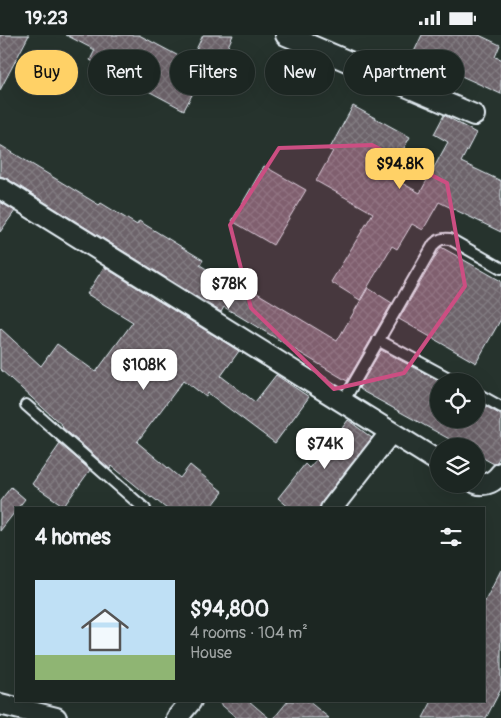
<!DOCTYPE html>
<html lang="en">
<head>
<meta charset="utf-8">
<style>
	body { margin:0; font-family:Pangolin,sans-serif; background:#29322f; color:#f1f3f6; height:100vh; display:flex; flex-direction:column; font-size:19px; white-space:nowrap }
	* { box-sizing:border-box; margin:0 }
	p { font-size:16px; color:#a0a5a5 }
	.icon { flex:none; width:28px; height:28px; fill:none; stroke:currentColor; stroke-width:2; stroke-linecap:round; stroke-linejoin:round }
	.map { position:relative; flex:1; overflow:hidden }
	.side { position:absolute; left:15px; top:472px; width:470px; height:195px; display:flex; flex-direction:column; background:#1c2622; border-radius:0px; box-shadow:0 5px 20px #0002,0 0 0 1px #3a4340 }
	.side>* { flex:none }
	.banner { position:absolute; left:15px; top:15px; width:471px; height:45px; display:flex; gap:10px }
	.buttons { position:absolute; left:430px; top:338px; display:grid; gap:10px }
	.buttons a { display:grid; place-items:center; width:55px; height:55px; border-radius:50%; background:#1c2622; box-shadow:0 5px 20px #0002,0 0 0 1px #3a4340; font-size:25px }
	.price { position:absolute; translate:-50% -42px; padding:0 11px; border-radius:10px; background:#fff; color:#222; font-size:16px; line-height:32px; filter:drop-shadow(0 1px 2px #0008) }
	.price::after { content:''; position:absolute; left:50%; top:30px; width:15px; height:11px; margin-left:-8px; background:inherit; clip-path:polygon(0 0,100% 0,50% 100%) }
	.price.current { background:#ffd166; color:#111 }
	ul { padding:0; list-style:none }
	li { display:flex; align-items:center; gap:15px; height:125px; padding:0 20px }
	li+li { border-top:1px solid #3a4340 }
	li span { display:grid; place-items:center; flex:none; width:140px; height:100px; border-radius:0px; color:#555 }
	li>.icon { margin-inline-start:auto }
	span .icon { width:60px; height:60px; fill:#fffc; stroke-width:1 }
	li b { font-size:21px }
	h2 { display:flex; justify-content:space-between; align-items:center; height:60px; padding:0 20px; font-size:21px }
	.tag { padding:0 18px; border-radius:22px; background:#1c2622; box-shadow:0 5px 20px #0002,0 0 0 1px #3a4340; font-size:18px; line-height:45px }
	.tag.current { background:#ffd166; color:#111 }
	.status { display:flex; justify-content:space-between; align-items:center; height:35px; padding:0 25px; background:#1c2622; direction:ltr }
	.status svg { height:14px; fill:currentColor }
	.map>svg:first-child { display:block }
	.building { fill:url(#building-cross-hatch); stroke:#e8f1f8 }
	.lines { fill:none; stroke-linecap:round; stroke-linejoin:round }
	.service-casing { stroke:#e8f1f8; stroke-width:14 }
	.minor-casing { stroke:#e8f1f8; stroke-width:24 }
	.service { stroke:#26332d; stroke-width:10 }
	.minor { stroke:#26332d; stroke-width:20 }
	.marked { fill:#cc4e82; fill-opacity:0.2; stroke:#cc4e82; stroke-width:4; stroke-linejoin:round }
</style>
</head>
<body>
<div class="status"><b>19:23</b><svg viewBox="0 0 49 12"><path d="M0 12V9h3v3zM5 12V6h3v6zM10 12V3h3v9zM15 12V0h3v12zM26 1h20v11H26zM47 4h2v5h-2z"/></svg></div>
<div class="map">
<svg width="501" height="683" viewBox="0 0 501 683">
	<defs>
		<pattern id="building-cross-hatch" width="8" height="8" patternUnits="userSpaceOnUse" patternTransform="scale(1.25)"><rect width="8" height="8" fill="#6d646b"/><path d="M0 0l8 8M0 8l8-8" fill="none" stroke="#827b81"/></pattern>
	</defs>
	<rect width="100%" height="100%" fill="#26332d"/>
	<filter id="ink" filterUnits="userSpaceOnUse"><feTurbulence type="fractalNoise" baseFrequency=".02" numOctaves="2"/><feDisplacementMap in="SourceGraphic" scale="10" xChannelSelector="R" yChannelSelector="G"/><feConvolveMatrix kernelMatrix="1 2 1 2 8 2 1 2 1" color-interpolation-filters="sRGB"/></filter>
	<g filter="url(#ink)">
		<!-- building -->
		<path class="building" d="M0 0H29L0 55Z
			M66 0H139L190 27 203 0H233L226 16 255 31 240 58 203 39 184 75 90 25 95 15Z
			M422 0H479L500 10 495 22 501 24V59L413 19Z
			M353 71 410 102 389 141 420 158 448 107 434 99 444 80 476 98 461 127 501 146V197L439 167 423 195 412 189 397 214 392 211 360 265 331 247 373 178 316 146 333 116 329 115Z
			M0 110 99 170 101 168 137 190 139 186 203 225 200 230 239 254 242 249 337 306 368 253 392 268 347 346 224 272 221 277 6 143 0 141Z
			M264 131 306 155 273 210 232 186Z
			M0 167 15 176 0 197Z
			M441 212 501 246V284L476 328 399 284Z
			M104 232 239 316 221 341 255 367 276 340 309 362 275 408 208 358 206 362 184 345 137 407 180 443 190 430 223 457 210 474H167L152 462 151 463 112 431 110 434 62 392 63 391 0 334V293L41 331 57 309 96 337 133 287 87 259Z
			M381 315 439 346V384H476V366L501 380V419L497 427 494 429 476 419V411H462L364 357 359 353Z
			M348 385 372 403 322 467 319 474H291L278 463 305 429 309 433 323 417 324 418Z
			M60 409 90 435 64 471 32 449Z
			M11 452 25 464 0 496V466Z
			M501 535V654L486 683H423L432 666H484V568Z
			M217 666H249L269 683H237Z
			M288 666H308L329 683H274Z"/>
		<g class="lines">
			<!-- service casing -->
			<g class="service-casing">
				<path id="service" d="M378 305 454 346
					M476 358 501 372
					M343 367 434 209C439 204 443 203 450 204L501 233
					M26 370 145 474"/>
			</g>
			<!-- minor casing -->
			<g class="minor-casing">
				<path id="minor" d="M286 0 474 80
					M0 153 439 427
					M476 448C486 452 495 446 501 438
					M331 474 391 397
					M0 669 56 683
					M177 683 191 666"/>
			</g>
			<!-- service -->
			<use href="#service" class="service"/>
			<!-- minor -->
			<use href="#minor" class="minor"/>
		</g>
	</g>
	<!-- marked area -->
	<path class="marked" d="M372 110 447 148 465 251 404 338 334 354 251 273 230 190 279 113Z"/>
</svg>
<div class="buttons">
<a><svg class="icon" aria-label="locate" viewBox="0 0 24 24"><circle cx="12" cy="12" r="6"/><path d="M12 2v4M12 18v4M2 12h4M18 12h4"/></svg></a>
<a><svg class="icon" aria-label="layers" viewBox="0 0 24 24"><path d="M12 4l9 5-9 5-9-5zM3 14l9 5 9-5"/></svg></a>
</div>
<b class="price current" style="left:400px;top:155px">$94.8K</b>
<b class="price" style="left:229px;top:275px">$78K</b>
<b class="price" style="left:144px;top:356px">$108K</b>
<b class="price" style="left:325px;top:435px">$74K</b>
<div class="banner">
<a class="tag current">Buy</a>
<a class="tag">Rent</a>
<a class="tag">Filters</a>
<a class="tag">New</a>
<a class="tag">Apartment</a>
</div>
<section class="side">
<h2>4 homes<svg class="icon" aria-label="filters" viewBox="0 0 24 24"><path d="M4 7h16M4 17h16"/><circle cx="9" cy="7" r="2"/><circle cx="15" cy="17" r="2"/></svg></h2>
<ul>
<li><span style="background:linear-gradient(#bfe0f5 75%,#8fb573 0)"><svg class="icon" aria-label="home" viewBox="0 0 24 24"><path d="M3 11l9-7 9 7M6 9v11h12V9"/></svg></span><div><b>$94,800</b><p>4 rooms · 104 m²</p><p>House</p></div></li>
</ul>
</section>
</div>
</body>
</html>
